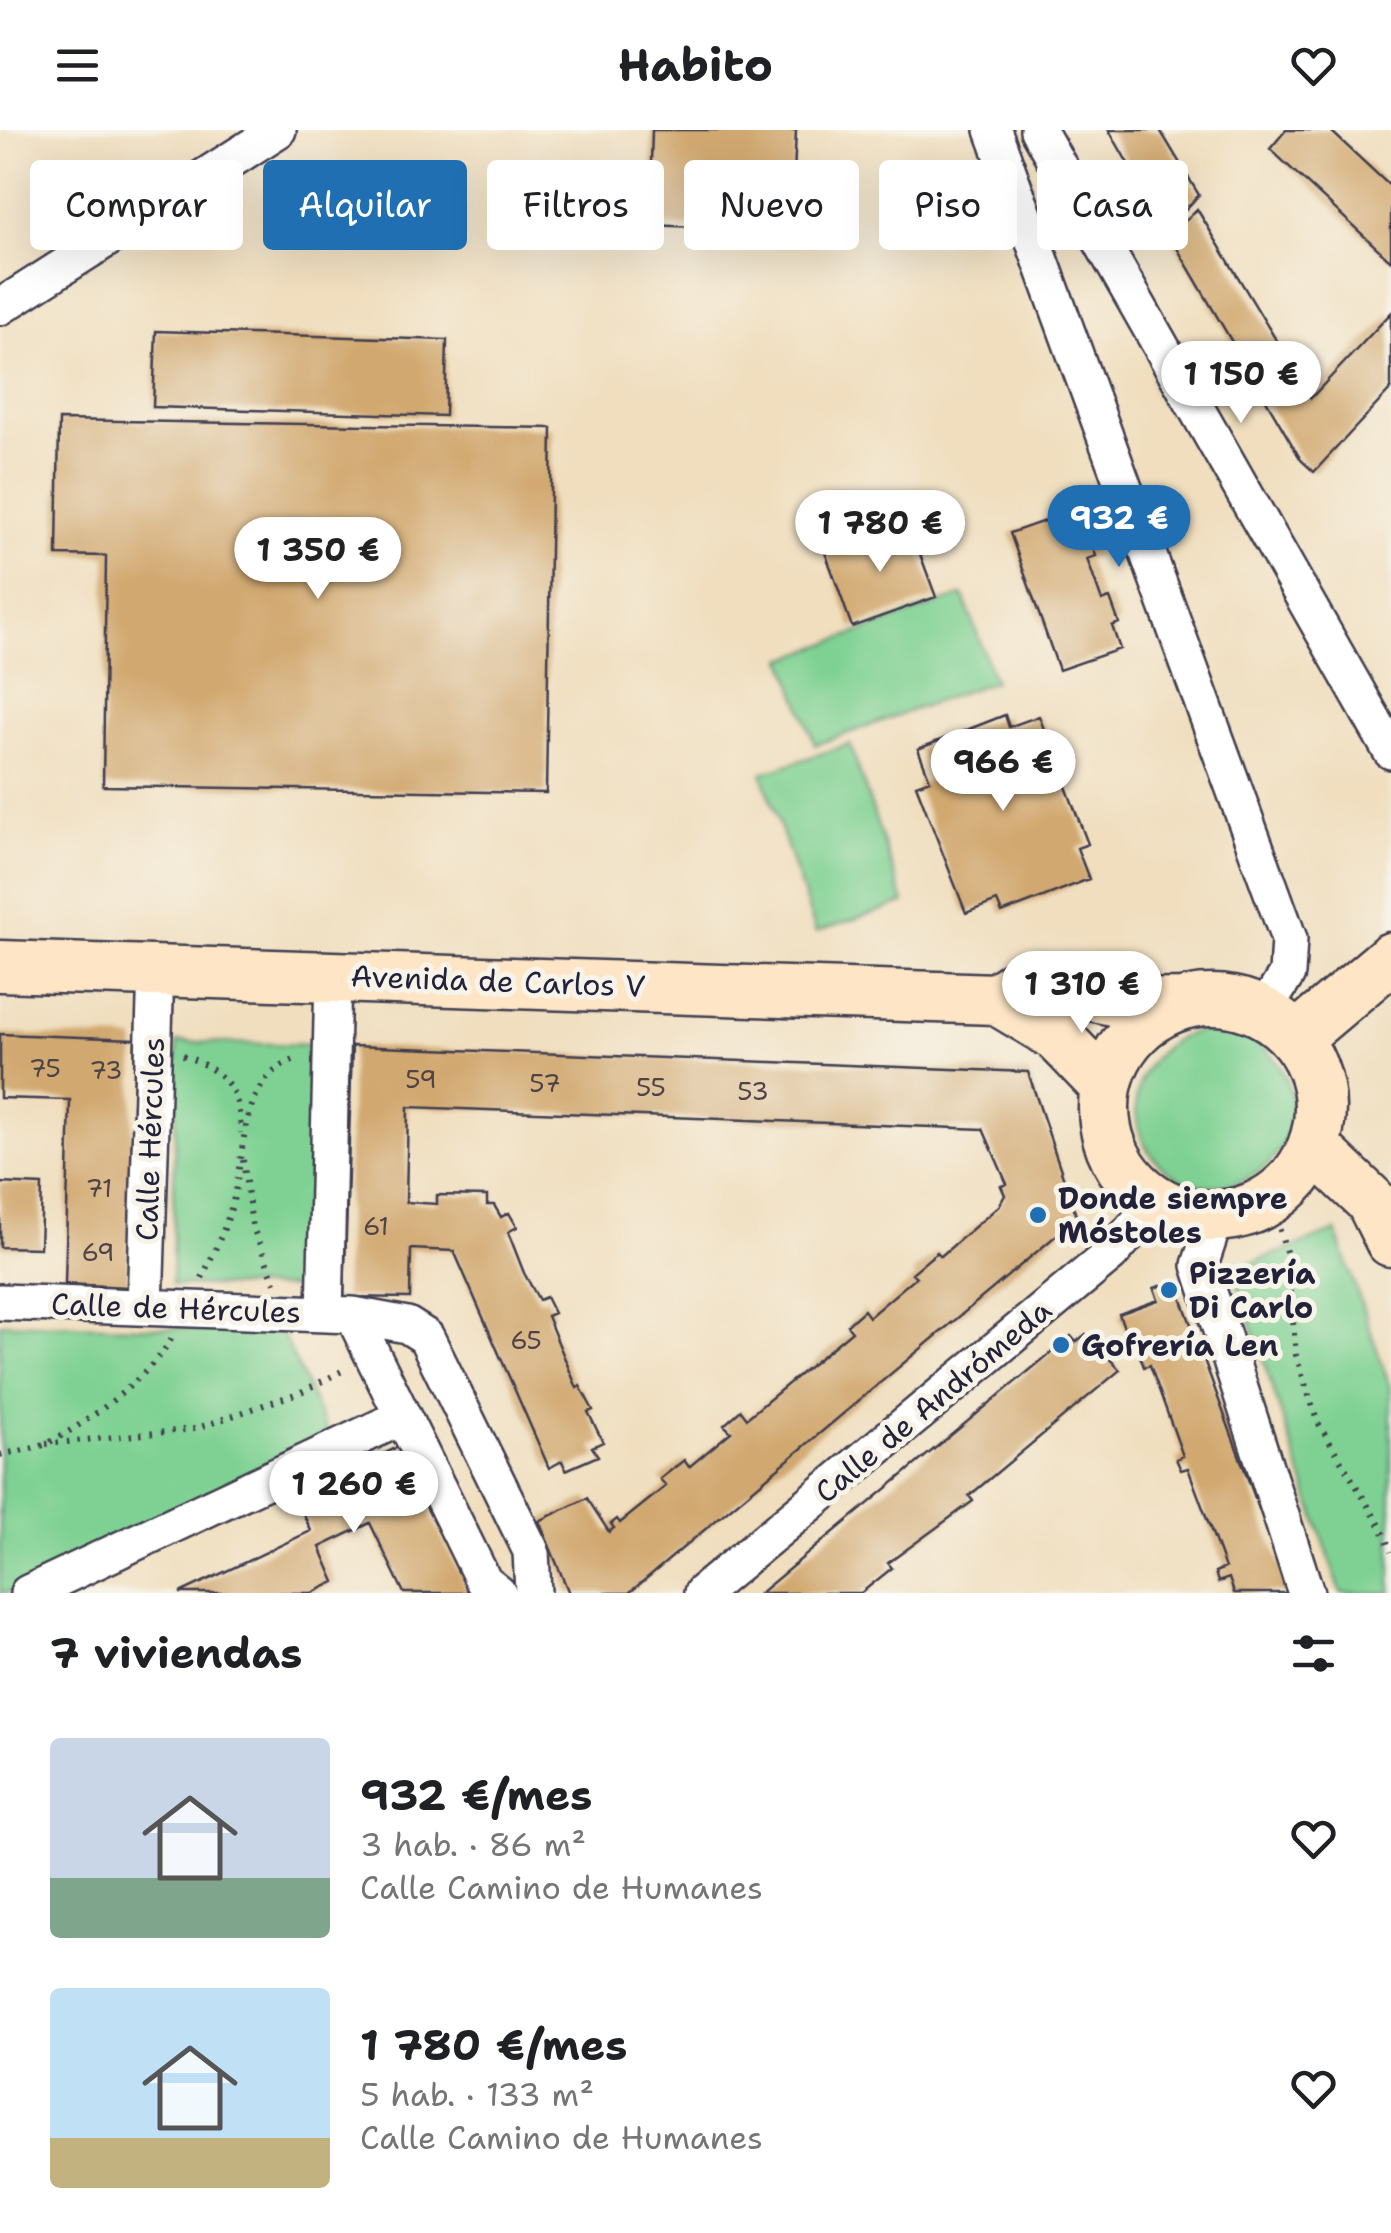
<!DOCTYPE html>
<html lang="es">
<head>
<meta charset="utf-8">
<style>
	body { margin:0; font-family:"Shantell Sans",sans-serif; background:#f2f2f2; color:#202124; height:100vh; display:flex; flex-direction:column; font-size:38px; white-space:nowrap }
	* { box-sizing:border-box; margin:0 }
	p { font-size:32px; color:#757577 }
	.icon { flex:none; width:55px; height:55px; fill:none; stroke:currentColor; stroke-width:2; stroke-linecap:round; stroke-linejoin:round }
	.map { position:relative; height:1463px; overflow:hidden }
	.panel { display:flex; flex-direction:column; background:#fff; flex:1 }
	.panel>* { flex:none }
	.guide { position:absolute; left:30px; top:30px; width:1332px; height:90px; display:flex; gap:20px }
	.price { position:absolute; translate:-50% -85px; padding:0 22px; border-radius:35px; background:#fff; color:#222; font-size:32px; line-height:65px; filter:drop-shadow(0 2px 5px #0008) }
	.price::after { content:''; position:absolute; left:50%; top:60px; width:30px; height:22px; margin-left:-15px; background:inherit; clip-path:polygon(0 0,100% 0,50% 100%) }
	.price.selected { background:#1f6fb2; color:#fff }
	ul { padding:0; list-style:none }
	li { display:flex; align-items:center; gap:30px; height:250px; padding:0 50px }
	li span { display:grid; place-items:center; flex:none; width:280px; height:200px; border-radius:10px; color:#555 }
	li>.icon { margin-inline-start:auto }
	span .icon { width:120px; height:120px; fill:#fffc; stroke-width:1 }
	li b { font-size:42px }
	h2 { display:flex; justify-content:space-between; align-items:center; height:120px; padding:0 50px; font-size:42px }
	.pill { padding:0 35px; border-radius:10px; background:#fff; box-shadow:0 10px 40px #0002; font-size:35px; line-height:90px }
	.pill.selected { background:#1f6fb2; color:#fff }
	header { display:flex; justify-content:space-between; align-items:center; height:130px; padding:0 50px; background:#fff; font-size:45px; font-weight:700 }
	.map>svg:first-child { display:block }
	.green { fill:#7fd193; stroke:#507a67; stroke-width:2.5 }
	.building { fill:#d1a870 }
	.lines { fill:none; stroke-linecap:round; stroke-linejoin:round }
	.street-casing { stroke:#413e4f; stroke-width:40 }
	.secondary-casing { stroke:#413e4f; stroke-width:55 }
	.path { stroke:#413e4f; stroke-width:6; stroke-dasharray:2.5 8; stroke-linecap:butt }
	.street { stroke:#fff; stroke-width:35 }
	.secondary { stroke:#fde5c5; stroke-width:50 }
	.poi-dot { fill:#1f6fb2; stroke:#f7f3e8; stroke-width:4 }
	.labels { text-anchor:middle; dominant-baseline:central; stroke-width:10; stroke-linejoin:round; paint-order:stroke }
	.number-label { font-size:25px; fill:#4e4448 }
	.street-label { font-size:30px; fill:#22223b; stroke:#f7f3e8 }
	.poi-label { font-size:30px; font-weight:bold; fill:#22223b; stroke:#f7f3e8; text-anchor:start }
</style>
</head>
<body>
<header><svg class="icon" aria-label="menu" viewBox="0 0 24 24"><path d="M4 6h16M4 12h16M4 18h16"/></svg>Habito<svg class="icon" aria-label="heart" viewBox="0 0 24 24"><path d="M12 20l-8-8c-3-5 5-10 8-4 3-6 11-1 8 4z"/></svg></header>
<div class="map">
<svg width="1391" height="1463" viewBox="0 0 1391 1463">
	<rect width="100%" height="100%" fill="#f7f3e8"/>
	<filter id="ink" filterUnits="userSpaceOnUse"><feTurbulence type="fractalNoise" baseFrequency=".01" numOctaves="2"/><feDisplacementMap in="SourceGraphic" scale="20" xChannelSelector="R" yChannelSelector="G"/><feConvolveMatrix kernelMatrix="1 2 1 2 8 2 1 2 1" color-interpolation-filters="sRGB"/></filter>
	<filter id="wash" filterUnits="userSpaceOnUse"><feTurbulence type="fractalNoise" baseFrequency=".0048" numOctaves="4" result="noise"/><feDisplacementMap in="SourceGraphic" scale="40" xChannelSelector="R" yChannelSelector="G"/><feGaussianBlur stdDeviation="2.25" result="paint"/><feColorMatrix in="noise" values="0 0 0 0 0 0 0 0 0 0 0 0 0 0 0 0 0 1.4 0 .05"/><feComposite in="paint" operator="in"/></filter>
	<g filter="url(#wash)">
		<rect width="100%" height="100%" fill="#f0debe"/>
		<!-- green -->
		<path class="green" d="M963 465 994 551 815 615 784 529Z
			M850 614 904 773 816 802 762 643Z
			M1136 978a78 78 0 1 1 156 0a78 78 0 1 1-156 0Z
			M177 912 316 915 311 1158 172 1155Z
			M1336 1101 1391 1260V1463H1341L1233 1140Z
			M0 1193 281 1201 332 1312 13 1463H0Z"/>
		<g id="blocks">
			<!-- building -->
			<path class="building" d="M652 0H796L793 69 724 67 723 98 649 95Z
				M1109 0H1160L1199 65 1166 100Z
				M1286 0H1330L1391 57V131L1270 19Z
				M1197 79 1311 268 1391 183V259L1314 342 1301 330 1170 106Z
				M156 201 447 210 445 286 153 277Z
				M59 290 552 298 546 663 103 656 106 426 57 425Z
				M1070 382 1078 404 1087 401 1096 426 1087 429 1102 471 1110 468 1119 493 1112 496 1120 519 1059 540 1010 403Z
				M908 392 936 467 852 497 825 422Z
				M1005 585 1009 597 1039 586 1088 714 1077 718 1089 749 1002 783 997 771 966 783 916 655 930 650 918 619Z
				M0 904 135 909 128 1157 65 1154 70 970 0 968Z
				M352 916 1028 942 1077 1088 629 1463H569L539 1391 587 1368 609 1402 614 1398 611 1394 617 1389 620 1393 666 1356 660 1349 684 1330 689 1337 731 1302 724 1295 741 1280 747 1288 852 1201 847 1195 864 1180 869 1187 916 1147 912 1143 937 1122 941 1126 999 1076 1005 1065 1001 1056 1007 1054 983 999 408 977 406 1072 437 1074V1065L487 1066V1075H494L501 1087 509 1083 517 1097 508 1102 524 1143 539 1170 546 1167 554 1183 547 1186 577 1258 580 1256 593 1280 588 1282 603 1312 592 1317 598 1326 566 1340 562 1331 549 1338 454 1121 411 1119 410 1168 344 1167Z
				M0 1053 42 1055 40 1118 0 1117Z
				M1175 1151 1290 1463H1234L1229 1448 1218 1452 1215 1442 1225 1438 1188 1338 1181 1340 1176 1329 1183 1326 1150 1235 1144 1237 1131 1201 1126 1203 1119 1184 1158 1170 1154 1158Z
				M1086 1204 1120 1240 969 1366 973 1371 888 1433 892 1438 861 1463H760L1071 1206 1076 1212Z
				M398 1317 469 1463H404L370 1393 320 1417 335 1452 312 1463H180L311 1401 296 1367Z"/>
		</g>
	</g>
	<g filter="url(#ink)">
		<use href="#blocks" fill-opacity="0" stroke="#413e4f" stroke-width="2.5"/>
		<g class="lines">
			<!-- street casing -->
			<g class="street-casing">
				<path id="street" d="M993 0 1289 809 1287 844 1263 882
					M1038 0 1391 621
					M0 177 278 0
					M1216 1087 1200 1135 1306 1463
					M0 1172 353 1185
					M145 1177 156 840
					M325 1184 333 846
					M28 1463 402 1287
					M498 1463 484 1452 353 1185 407 1195 426 1207 531 1421 533 1463
					M702 1463 1111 1124 1156 1072"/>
			</g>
			<!-- secondary casing -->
			<g class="secondary-casing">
				<path id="secondary" d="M0 836 996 869 1056 905 1105 956
					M996 869 1018 854H1042L1135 875 1181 874
					M1104 978a108 108 0 1 1 216 0a108 108 0 1 1-216 0Z
					M1295 909 1391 828
					M1314 1017 1371 1071 1391 1111"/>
			</g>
			<!-- path -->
			<path class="path" d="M183 925C226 943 239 956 241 1003
				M243 1030 252 1095 275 1153
				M1271 1069 1287 1125 1296 1225 1317 1291 1381 1397 1391 1422
				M202 1148C213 1124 225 1100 232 1075 246 1024 238 945 300 928
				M46 1314 195 1299 301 1262 346 1239
				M0 1325C15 1321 32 1320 46 1314 87 1294 149 1247 172 1208"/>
			<!-- street -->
			<use href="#street" class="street"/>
			<!-- secondary -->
			<use href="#secondary" class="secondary"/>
		</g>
	</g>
	<!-- markers -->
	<g class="poi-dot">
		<circle cx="1038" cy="1085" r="10"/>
		<circle cx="1169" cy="1160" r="10"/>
		<circle cx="1061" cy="1215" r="10"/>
	</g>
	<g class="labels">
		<!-- number labels -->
		<g class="number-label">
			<text x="45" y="938">75</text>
			<text x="106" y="940">73</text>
			<text x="421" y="949">59</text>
			<text x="545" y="953">57</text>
			<text x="651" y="957">55</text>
			<text x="753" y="961">53</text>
			<text x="99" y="1058">71</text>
			<text x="376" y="1096">61</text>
			<text x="98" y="1122">69</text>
			<text x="526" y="1210">65</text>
		</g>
		<!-- street labels -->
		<g class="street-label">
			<text transform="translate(498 851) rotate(2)">Avenida de Carlos V</text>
			<text transform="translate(150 1009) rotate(-88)">Calle Hércules</text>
			<text transform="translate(176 1178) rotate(2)">Calle de Hércules</text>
			<text transform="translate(933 1271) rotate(-40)">Calle de Andrómeda</text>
		</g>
		<!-- poi labels -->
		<g class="poi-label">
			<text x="1058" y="1068">Donde siempre<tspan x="1058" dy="34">Móstoles</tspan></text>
			<text x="1189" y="1143">Pizzería<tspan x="1189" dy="34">Di Carlo</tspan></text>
			<text x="1081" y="1215">Gofrería Len</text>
		</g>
	</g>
</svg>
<b class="price" style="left:1241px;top:296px">1 150 €</b>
<b class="price selected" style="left:1119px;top:440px">932 €</b>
<b class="price" style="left:880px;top:445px">1 780 €</b>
<b class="price" style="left:318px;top:472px">1 350 €</b>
<b class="price" style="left:1003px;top:684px">966 €</b>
<b class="price" style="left:1082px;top:906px">1 310 €</b>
<b class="price" style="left:354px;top:1406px">1 260 €</b>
<div class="guide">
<a class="pill">Comprar</a>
<a class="pill selected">Alquilar</a>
<a class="pill">Filtros</a>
<a class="pill">Nuevo</a>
<a class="pill">Piso</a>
<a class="pill">Casa</a>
</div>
</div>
<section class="panel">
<h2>7 viviendas<svg class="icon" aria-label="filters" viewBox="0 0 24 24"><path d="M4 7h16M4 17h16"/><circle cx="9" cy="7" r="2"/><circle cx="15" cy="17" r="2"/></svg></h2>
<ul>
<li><span style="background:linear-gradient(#c9d6e8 70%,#7fa58c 0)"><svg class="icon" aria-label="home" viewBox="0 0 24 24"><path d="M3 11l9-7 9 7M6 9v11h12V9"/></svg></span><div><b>932 €/mes</b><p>3 hab. · 86 m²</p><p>Calle Camino de Humanes</p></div><svg class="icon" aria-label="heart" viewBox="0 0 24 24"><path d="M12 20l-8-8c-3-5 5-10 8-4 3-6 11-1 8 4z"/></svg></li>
<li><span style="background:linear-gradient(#bfe0f5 75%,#c2b280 0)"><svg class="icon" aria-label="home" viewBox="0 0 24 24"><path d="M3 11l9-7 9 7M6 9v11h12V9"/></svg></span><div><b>1 780 €/mes</b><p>5 hab. · 133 m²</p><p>Calle Camino de Humanes</p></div><svg class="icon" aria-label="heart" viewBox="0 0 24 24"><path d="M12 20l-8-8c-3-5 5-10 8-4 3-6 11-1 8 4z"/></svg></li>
</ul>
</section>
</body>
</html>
